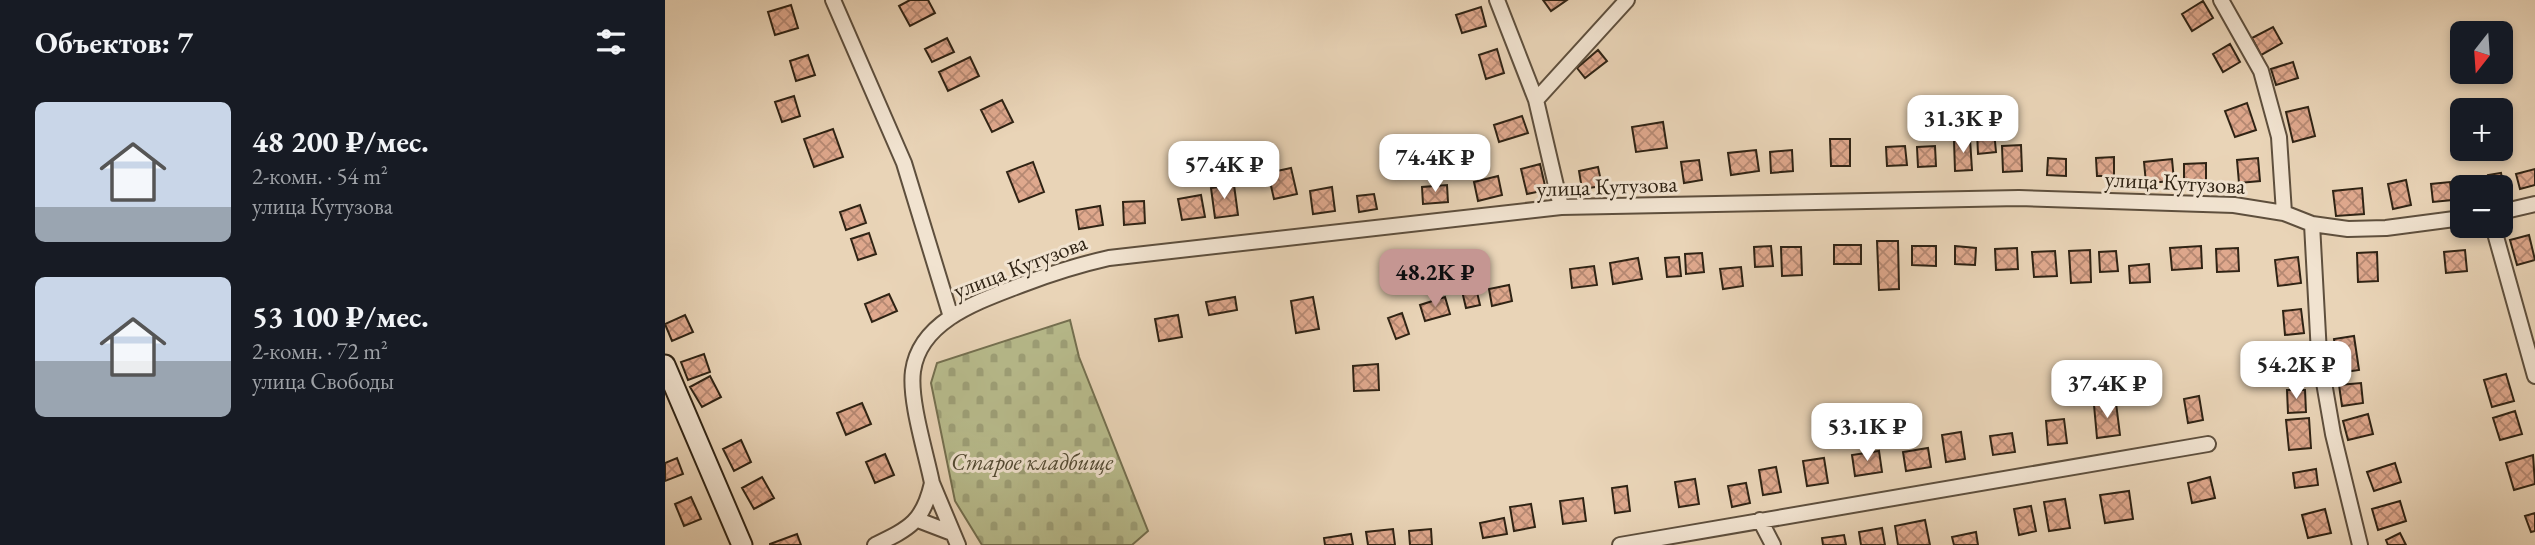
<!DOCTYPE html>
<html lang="ru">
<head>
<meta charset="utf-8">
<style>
	body { margin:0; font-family:"EB Garamond",serif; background:#242831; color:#f1f3f6; height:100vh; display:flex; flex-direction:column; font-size:26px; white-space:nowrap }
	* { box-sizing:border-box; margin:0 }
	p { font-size:23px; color:#9ea1a6 }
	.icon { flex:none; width:38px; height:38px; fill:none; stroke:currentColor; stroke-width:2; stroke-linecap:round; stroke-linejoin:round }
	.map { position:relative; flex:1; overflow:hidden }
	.side { display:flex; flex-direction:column; background:#171b24; width:665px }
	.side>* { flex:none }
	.needle { width:46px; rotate:197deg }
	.fabs { position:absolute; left:1785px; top:21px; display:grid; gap:14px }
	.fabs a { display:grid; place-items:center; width:63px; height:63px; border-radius:10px; background:#171b24; box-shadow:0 4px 10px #0003; font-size:35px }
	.price { position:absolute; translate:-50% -60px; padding:0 16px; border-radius:14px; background:#fff; color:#222; font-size:23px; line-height:46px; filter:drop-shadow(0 2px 4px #0008) }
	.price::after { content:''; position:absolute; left:50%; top:42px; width:21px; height:16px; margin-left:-10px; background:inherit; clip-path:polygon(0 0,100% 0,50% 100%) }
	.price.on { background:#c59692; color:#111 }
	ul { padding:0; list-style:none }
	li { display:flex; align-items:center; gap:21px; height:175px; padding:0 35px }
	li span { display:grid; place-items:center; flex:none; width:196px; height:140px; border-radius:10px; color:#555 }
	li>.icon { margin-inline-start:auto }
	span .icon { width:84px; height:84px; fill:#fffc; stroke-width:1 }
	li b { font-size:30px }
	h2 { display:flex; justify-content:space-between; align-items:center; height:84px; padding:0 35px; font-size:30px }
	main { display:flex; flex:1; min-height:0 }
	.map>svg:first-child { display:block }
	.cemetery { fill:url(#cemetery-stones); stroke:#747050; stroke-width:2 }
	.building { fill:url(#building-cross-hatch); stroke:#2f2314; stroke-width:2 }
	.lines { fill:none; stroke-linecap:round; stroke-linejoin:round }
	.street-casing { stroke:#5e4f3d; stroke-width:18 }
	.secondary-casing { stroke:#2f2314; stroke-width:23 }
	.street { stroke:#f1e3d0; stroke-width:14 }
	.secondary { stroke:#f1e3d0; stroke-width:19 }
	.labels { text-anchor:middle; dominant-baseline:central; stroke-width:6; stroke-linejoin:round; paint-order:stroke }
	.street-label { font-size:23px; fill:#2f2314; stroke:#f1e3d0 }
	.park-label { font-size:23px; font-style:italic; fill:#514932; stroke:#f1e3d0 }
</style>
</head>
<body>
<main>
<section class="side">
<h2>Объектов: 7<svg class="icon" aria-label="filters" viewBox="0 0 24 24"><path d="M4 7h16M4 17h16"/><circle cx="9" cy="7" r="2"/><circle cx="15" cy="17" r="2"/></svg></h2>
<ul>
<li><span style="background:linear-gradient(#c9d6e8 75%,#9aa5b1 0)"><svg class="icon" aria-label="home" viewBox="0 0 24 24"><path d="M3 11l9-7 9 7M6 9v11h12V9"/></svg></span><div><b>48 200 ₽/мес.</b><p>2-комн. · 54 m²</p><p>улица Кутузова</p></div></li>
<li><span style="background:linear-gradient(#c9d6e8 60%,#9aa5b1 0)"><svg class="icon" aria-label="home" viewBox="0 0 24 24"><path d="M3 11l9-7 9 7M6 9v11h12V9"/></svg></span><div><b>53 100 ₽/мес.</b><p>2-комн. · 72 m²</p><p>улица Свободы</p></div></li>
</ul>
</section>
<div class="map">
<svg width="1870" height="545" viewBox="0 0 1870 545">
	<defs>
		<pattern id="cemetery-stones" width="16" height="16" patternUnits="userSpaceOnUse" patternTransform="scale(1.75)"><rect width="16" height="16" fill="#b8bc8d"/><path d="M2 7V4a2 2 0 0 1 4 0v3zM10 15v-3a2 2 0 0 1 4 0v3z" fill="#9ea179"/></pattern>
		<pattern id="building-cross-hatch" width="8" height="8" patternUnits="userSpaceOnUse" patternTransform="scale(1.75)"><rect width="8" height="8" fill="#dfa88d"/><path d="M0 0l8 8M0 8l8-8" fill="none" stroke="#b58872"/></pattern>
	</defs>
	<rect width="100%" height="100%" fill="#e9d4b7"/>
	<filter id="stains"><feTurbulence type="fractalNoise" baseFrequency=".00286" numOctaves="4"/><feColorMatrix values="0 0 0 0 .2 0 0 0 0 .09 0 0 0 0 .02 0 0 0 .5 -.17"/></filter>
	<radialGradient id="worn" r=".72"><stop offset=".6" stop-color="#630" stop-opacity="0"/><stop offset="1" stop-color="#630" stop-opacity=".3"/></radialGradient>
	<!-- cemetery -->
	<path class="cemetery" d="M405 320 414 357 483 531 467 545H317L290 501 266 383 272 363Z"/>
	<!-- building -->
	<path class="building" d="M245 0H263L270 13 245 26 234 6Z
		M878 0H902L886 11Z
		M1538 1 1548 18 1527 31 1517 14Z
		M126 5 133 28 110 35 103 12Z
		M816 7 821 26 797 33 791 15Z
		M1608 27 1617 43 1596 55 1587 38Z
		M282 38 289 52 267 62 260 49Z
		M1565 44 1575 62 1558 72 1548 54Z
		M832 49 839 73 821 79 814 55Z
		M933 50 942 61 920 78 912 68Z
		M143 55 150 75 131 81 125 61Z
		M305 57 314 76 283 91 274 72Z
		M1628 62 1633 78 1611 85 1606 69Z
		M129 96 135 116 117 122 110 102Z
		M337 100 348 122 327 132 316 110Z
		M1582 103 1591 130 1570 137 1560 111Z
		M1643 107 1650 136 1628 142 1621 112Z
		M857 116 863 133 834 142 829 125Z
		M998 122 1002 148 971 152 967 127Z
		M168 129 178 157 149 167 139 139Z
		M1329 131 1331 152 1313 154 1312 132Z
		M1165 139H1185V166H1166Z
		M1305 139 1307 170 1290 171 1289 140Z
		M1356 145 1357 171 1338 172 1337 146Z
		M1240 146 1242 165 1222 166 1221 147Z
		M1270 146 1271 166 1253 167 1252 147Z
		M1091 150 1094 171 1066 175 1063 153Z
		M1127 150 1128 171 1106 173 1105 152Z
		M1449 157V176H1432L1431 158Z
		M1383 158 1401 159V176L1382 175Z
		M1593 158 1595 181 1574 183 1572 160Z
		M1507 159 1509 181 1481 183 1479 162Z
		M1034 160 1037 180 1019 183 1016 162Z
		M368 162 379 192 354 202 342 172Z
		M1541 163V181H1519V164Z
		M875 164 881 190 862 194 856 169Z
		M933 167 937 186 917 189 914 171Z
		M626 168 632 194 609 199 603 173Z
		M1870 169V185L1855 189 1851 174Z
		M1836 173 1840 193H1836V187H1825L1823 175Z
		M833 176 837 195 813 201 809 182Z
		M1808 178 1809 187H1797V200L1794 180Z
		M1741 180 1746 205 1728 209 1723 184Z
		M1785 182 1787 200 1768 202 1766 184Z
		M569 185 573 215 550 218 546 188Z
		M782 185 783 202 758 204 757 187Z
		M667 187 670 211 648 214 645 191Z
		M1697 188 1699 214 1671 216 1668 191Z
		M709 194 712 209 694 212 692 196Z
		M536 195 540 217 517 220 513 199Z
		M479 201 480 223 459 225 458 202Z
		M195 205 201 223 181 230 175 212Z
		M435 206 438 225 414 229 411 210Z
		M204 233 211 254 193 260 186 239Z
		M1864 235 1870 260 1852 265 1845 240Z
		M1212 241H1233L1234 289 1214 290Z
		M1169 245H1196V264H1169Z
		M1106 246 1108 266 1090 267 1089 247Z
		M1247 246H1271V266L1247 265Z
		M1290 246 1311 248 1310 265 1290 264Z
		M1536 246 1537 268 1507 270 1505 248Z
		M1116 247H1136L1137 275 1117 276Z
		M1352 248 1353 269 1331 270 1330 249Z
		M1573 248 1574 271 1552 272 1551 249Z
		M1425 250 1426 282 1406 283 1404 251Z
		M1800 250 1802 271 1781 273 1779 252Z
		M1390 251 1392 276 1369 277 1367 252Z
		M1451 251 1453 271 1435 272 1434 252Z
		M1712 252 1713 281 1693 282 1692 253Z
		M1037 253 1039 272 1021 274 1020 254Z
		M1014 257 1016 276 1002 277 1000 258Z
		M1633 257 1636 283 1613 286 1610 260Z
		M973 258 977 279 948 284 945 263Z
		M1484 264 1485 282 1465 283 1464 266Z
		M929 266 932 285 907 288 905 269Z
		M1076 267 1078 286 1058 289 1055 269Z
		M844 285 847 301 827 306 824 289Z
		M811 288 815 305 801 308 797 291Z
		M224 294 232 311 207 322 200 304Z
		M570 297 572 310 544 315 541 302Z
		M648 297 654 329 631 333 626 301Z
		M780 297 785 314 760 321 755 305Z
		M1636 309 1639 333 1620 335 1618 311Z
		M737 313 744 334 731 339 723 318Z
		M20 315 28 332 7 341 0 324Z
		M513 315 517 337 494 341 490 319Z
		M1689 336 1694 370 1673 373 1669 339Z
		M1619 348H1639L1640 368 1620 369Z
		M39 354 45 372 23 380 16 362Z
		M713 364 714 390 689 391 688 366Z
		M1841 374 1849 401 1827 407 1819 380Z
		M45 376 56 397 37 407 25 387Z
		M1696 383 1698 403 1677 406 1674 385Z
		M1622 390H1640L1641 412 1623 413Z
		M1534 396 1538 420 1523 423 1519 399Z
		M197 403 206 424 181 435 172 413Z
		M1451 403 1455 435 1432 438 1429 405Z
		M1850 411 1857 434 1835 440 1828 418Z
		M1703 414 1708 434 1683 440 1678 421Z
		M1644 418 1646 448 1624 450 1621 420Z
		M1399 419 1402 443 1383 445 1381 421Z
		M1296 432 1300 459 1281 462 1277 435Z
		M1347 433 1350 452 1328 455 1325 436Z
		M76 440 86 462 69 471 58 449Z
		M1263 448 1266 467 1241 471 1238 452Z
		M1214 451 1217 472 1190 476 1187 455Z
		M220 454 229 475 210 483 201 462Z
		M1868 455 1870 484 1849 490 1841 463Z
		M12 458 18 474 0 481V463Z
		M1159 458 1163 483 1142 486 1138 461Z
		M1730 463 1736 482 1709 491 1702 472Z
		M1111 467 1116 492 1098 495 1094 470Z
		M1651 469 1653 485 1630 488 1628 473Z
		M97 477 109 498 89 509 77 488Z
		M1545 477 1550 498 1527 503 1523 483Z
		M1030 479 1034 504 1014 507 1010 482Z
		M1081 483 1085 503 1067 507 1063 486Z
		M962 486 965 511 950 513 947 488Z
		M1464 491 1468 519 1440 523 1435 495Z
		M26 497 36 519 19 526 10 504Z
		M918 498 921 521 898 524 895 501Z
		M1400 499 1405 528 1384 531 1379 502Z
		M1735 501 1741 521 1713 530 1707 509Z
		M866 504 870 527 849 531 845 507Z
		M1366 506 1371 531 1354 535 1349 509Z
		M1660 509 1666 533 1643 538 1637 515Z
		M1870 513V531L1866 532 1860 516Z
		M839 518 842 534 818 538 815 523Z
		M1260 520 1265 545H1233L1230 526Z
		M1217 528 1220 545H1196L1194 532Z
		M728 529 730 545H703L701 532Z
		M766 529 767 545H745L744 531Z
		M1311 532 1313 545H1289L1287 537Z
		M1735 533 1741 545H1723L1721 540Z
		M132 534 136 545H105V544Z
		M686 534 688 545H660L659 538Z
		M1179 535 1181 545H1158L1157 538Z"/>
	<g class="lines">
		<!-- street casing -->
		<g class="street-casing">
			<path id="street" d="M168 0 239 163 286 317
				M832 0 871 100 896 207
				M1556 0 1596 71 1614 137 1619 213
				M871 100 962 0
				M1836 212 1870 204
				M1647 224 1654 354 1668 434 1695 545
				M1828 226 1870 376
				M267 483 293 545
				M253 520 287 533
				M1095 520 1108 545
				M210 545C245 528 258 522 267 483 261 453 244 400 248 371 255 320 315 301 356 285 385 274 413 265 444 258L896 207 1354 198 1569 205 1619 213 1647 224 1683 229 1721 228 1797 218
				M955 545 1543 444"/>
		</g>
		<!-- secondary casing -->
		<g class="secondary-casing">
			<path id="secondary" d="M0 365 77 545"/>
		</g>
		<!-- street -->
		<use href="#street" class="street"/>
		<!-- secondary -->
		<use href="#secondary" class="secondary"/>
	</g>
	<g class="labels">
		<!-- street labels -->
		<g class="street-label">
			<text transform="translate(1510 182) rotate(3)">улица Кутузова</text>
			<text transform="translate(942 186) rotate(-2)">улица Кутузова</text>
			<text transform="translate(355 266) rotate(-21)">улица Кутузова</text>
		</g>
		<!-- park labels -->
		<g class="park-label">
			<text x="367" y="462">Старое кладбище</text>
		</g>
	</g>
	<rect width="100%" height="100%" filter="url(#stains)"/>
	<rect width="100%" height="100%" fill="url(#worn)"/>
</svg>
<div class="fabs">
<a><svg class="needle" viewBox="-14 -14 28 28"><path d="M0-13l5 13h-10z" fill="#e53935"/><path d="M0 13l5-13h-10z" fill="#9ea1a6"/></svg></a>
<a>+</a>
<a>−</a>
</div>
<b class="price" style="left:1298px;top:155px">31.3K ₽</b>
<b class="price" style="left:770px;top:194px">74.4K ₽</b>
<b class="price" style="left:559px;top:201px">57.4K ₽</b>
<b class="price on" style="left:770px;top:309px">48.2K ₽</b>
<b class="price" style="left:1631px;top:401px">54.2K ₽</b>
<b class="price" style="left:1442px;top:420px">37.4K ₽</b>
<b class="price" style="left:1202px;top:463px">53.1K ₽</b>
</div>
</main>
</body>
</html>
